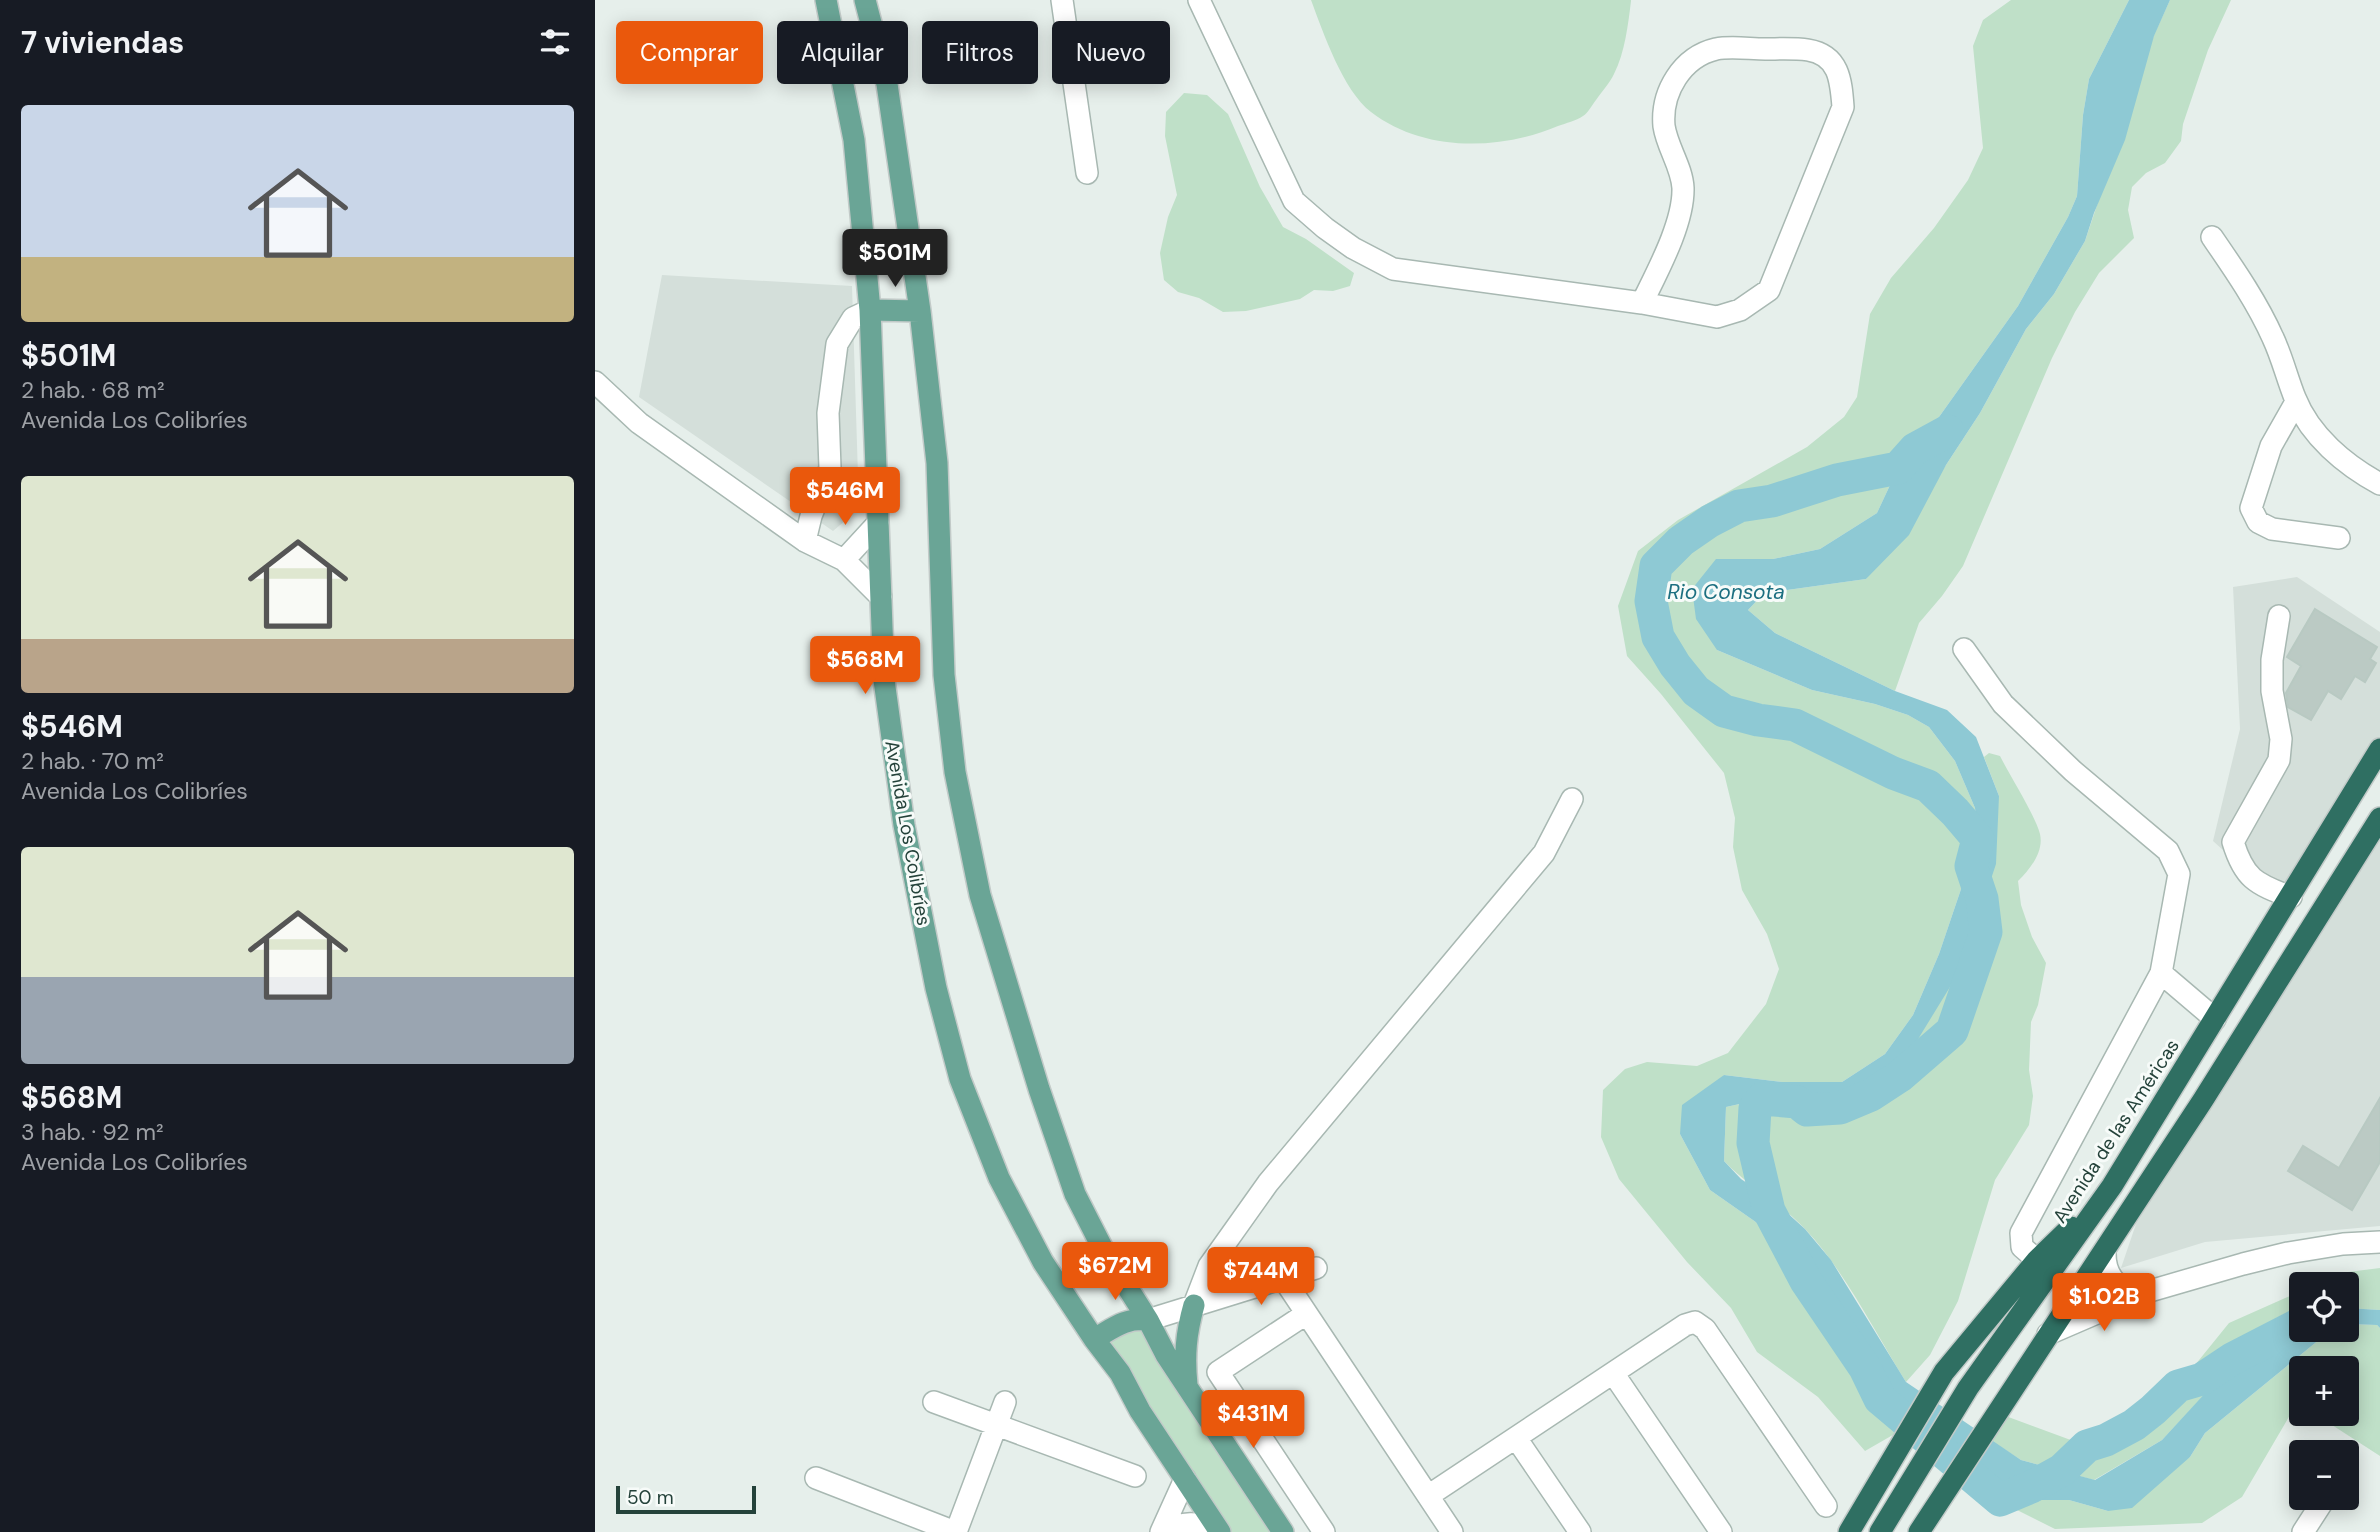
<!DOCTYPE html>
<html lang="es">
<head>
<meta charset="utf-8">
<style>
	body { margin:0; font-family:"DM Sans",sans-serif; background:#242831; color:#f1f3f6; height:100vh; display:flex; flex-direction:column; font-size:26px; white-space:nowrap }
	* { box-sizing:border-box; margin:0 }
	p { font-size:23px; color:#9ea1a6 }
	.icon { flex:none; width:38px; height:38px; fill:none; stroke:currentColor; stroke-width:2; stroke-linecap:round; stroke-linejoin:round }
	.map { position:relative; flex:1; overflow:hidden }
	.sheet { display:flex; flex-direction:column; background:#171b24; width:595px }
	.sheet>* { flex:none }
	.hud { position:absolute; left:21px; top:21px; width:665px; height:63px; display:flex; gap:14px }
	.tools { position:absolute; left:1694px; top:1272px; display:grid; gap:14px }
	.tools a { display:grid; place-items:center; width:70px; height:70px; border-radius:7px; background:#171b24; box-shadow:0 4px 18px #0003; font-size:35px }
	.scale { position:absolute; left:21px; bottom:18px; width:140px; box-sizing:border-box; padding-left:7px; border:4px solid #24423a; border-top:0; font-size:19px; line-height:24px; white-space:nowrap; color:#24423a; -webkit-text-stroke:5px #f7fbf9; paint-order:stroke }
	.price { position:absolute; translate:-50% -60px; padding:0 16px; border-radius:7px; background:#ea580c; color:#fff; font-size:23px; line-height:46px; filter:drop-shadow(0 2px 4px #0008) }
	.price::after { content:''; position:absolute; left:50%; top:42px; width:21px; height:16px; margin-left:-10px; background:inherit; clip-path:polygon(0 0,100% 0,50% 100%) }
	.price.on { background:#222; color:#fff }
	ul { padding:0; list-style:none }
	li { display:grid; align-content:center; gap:14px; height:371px; padding:0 21px }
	li span { display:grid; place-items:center; height:217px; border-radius:7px; color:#555 }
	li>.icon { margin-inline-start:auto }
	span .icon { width:126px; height:126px; fill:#fffc; stroke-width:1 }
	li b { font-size:30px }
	h2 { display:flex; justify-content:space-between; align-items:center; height:84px; padding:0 21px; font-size:30px }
	.tag { padding:0 24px; border-radius:7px; background:#171b24; box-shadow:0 4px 18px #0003; font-size:24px; line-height:63px }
	.tag.on { background:#ea580c; color:#fff }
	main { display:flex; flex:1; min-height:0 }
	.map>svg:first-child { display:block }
	.built { fill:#d4dfda }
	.green { fill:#bfe0c8 }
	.water { fill:#8ec9d4 }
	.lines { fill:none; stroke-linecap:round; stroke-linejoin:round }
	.river { stroke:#8ec9d4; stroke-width:33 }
	.building { fill:#bbcac4; stroke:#b8c9c2; stroke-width:2 }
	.minor-casing { stroke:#a8b8b2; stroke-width:24 }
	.major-casing { stroke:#c2cac8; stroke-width:24 }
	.highway-casing { stroke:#c2cac8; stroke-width:24 }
	.minor { stroke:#fff; stroke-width:21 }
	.major { stroke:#6aa596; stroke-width:21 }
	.highway { stroke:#2f6f62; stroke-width:21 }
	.labels { text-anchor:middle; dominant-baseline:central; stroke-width:6; stroke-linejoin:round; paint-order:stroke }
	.street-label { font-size:19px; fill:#24423a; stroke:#f7fbf9 }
	.water-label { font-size:21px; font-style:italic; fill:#1c6f80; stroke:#f7fbf9 }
</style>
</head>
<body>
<main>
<section class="sheet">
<h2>7 viviendas<svg class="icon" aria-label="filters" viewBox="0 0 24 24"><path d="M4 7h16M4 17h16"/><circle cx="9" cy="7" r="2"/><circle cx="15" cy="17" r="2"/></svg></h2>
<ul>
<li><span style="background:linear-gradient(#c9d6e8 70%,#c2b280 0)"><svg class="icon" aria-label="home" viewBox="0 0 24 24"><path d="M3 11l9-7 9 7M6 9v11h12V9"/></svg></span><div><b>$501M</b><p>2 hab. · 68 m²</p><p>Avenida Los Colibríes</p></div></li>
<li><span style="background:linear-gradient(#dfe7d0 75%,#b9a48a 0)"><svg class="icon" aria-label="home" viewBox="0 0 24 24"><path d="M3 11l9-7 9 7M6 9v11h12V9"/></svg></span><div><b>$546M</b><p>2 hab. · 70 m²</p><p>Avenida Los Colibríes</p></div></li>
<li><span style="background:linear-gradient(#dfe7d0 60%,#9aa5b1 0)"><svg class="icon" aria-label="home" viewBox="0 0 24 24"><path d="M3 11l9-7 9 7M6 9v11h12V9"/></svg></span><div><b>$568M</b><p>3 hab. · 92 m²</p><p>Avenida Los Colibríes</p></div></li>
</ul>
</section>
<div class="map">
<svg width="1785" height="1532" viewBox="0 0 1785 1532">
	<rect width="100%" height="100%" fill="#e6efeb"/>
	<!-- built -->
	<path class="built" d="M67 275 257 286 263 476 259 513 238 531 44 397Z
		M1702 577 1785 632V749L1696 897 1669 887 1618 841 1645 729 1638 587Z
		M1785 832V1226L1610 1242 1526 1268 1541 1224Z"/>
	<!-- green -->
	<path class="green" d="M716 0H1036V1C1033 25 1030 52 1019 74 1015 83 1007 91 1001 100 997 105 993 113 988 116 981 121 971 123 963 126 904 151 828 152 776 112 748 91 728 32 716 0Z
		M1416 0H1534L1494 79 1488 115 1482 196 1473 217 1423 306 1344 417 1303 468 1282 513 1225 549 1178 559H1121L1122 650 1217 690 1280 704 1313 715 1334 727 1360 761 1380 808 1383 839 1344 954 1318 1015 1290 1054 1247 1082H1187L1129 1075 1085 1134 1115 1190 1192 1244 1212 1264 1274 1351 1313 1419 1303 1432 1270 1451 1223 1397 1162 1352 1136 1308 1092 1262 1024 1179 1006 1137 1008 1090 1030 1069 1052 1062 1102 1066 1133 1053 1171 1004 1184 969 1172 934 1147 890 1138 847 1140 818 1129 773 1066 694 1032 656 1023 606 1043 551 1083 520 1212 447 1249 417 1262 397 1275 314 1296 278 1339 228 1373 180 1388 148 1378 46 1388 20Z
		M1575 0H1636L1613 50 1588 124 1586 141 1570 163 1551 173 1537 187 1533 210 1539 238 1504 273 1480 312 1457 358 1368 566 1347 596 1324 623 1300 691 1180 633 1153 610 1172 590H1192L1271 579 1351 465 1385 413 1431 329 1459 294 1490 241 1559 35Z
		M589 93 612 95 633 114 665 187 688 227 711 239 759 273 755 286 738 291 719 290 705 299 651 311 628 312 604 298 583 292 569 280 565 253 573 217 582 195 570 136 571 112Z
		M1394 753 1405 756C1415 776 1440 815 1445 834 1449 852 1435 869 1423 881L1426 905 1437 937 1451 963 1443 1005 1436 1022 1434 1070 1438 1096 1434 1125 1400 1180 1363 1301 1335 1355 1311 1382C1281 1334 1249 1270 1211 1230 1186 1203 1154 1187 1129 1161L1131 1107 1167 1099 1212 1110 1309 1062 1404 796 1389 757Z
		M1785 1268V1310L1752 1308V1284H1718L1737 1274Z
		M1706 1291V1323L1641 1367 1615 1389 1567 1440 1499 1480 1426 1460 1392 1438 1408 1415 1492 1446 1539 1425 1583 1386 1634 1323Z
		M541 1318 688 1532H625L499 1339Z
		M1752 1324 1782 1325 1785 1328V1456L1720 1414H1752V1368H1706V1405L1702 1403 1647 1497 1607 1523 1460 1529 1360 1479 1372 1462 1401 1482 1437 1500H1474L1513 1511 1595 1457 1610 1433 1736 1330H1752Z"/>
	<!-- water -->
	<path class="water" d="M1534 0H1575L1559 36 1530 140 1499 213 1490 241 1459 294 1431 329 1385 413 1351 465 1314 535 1271 579 1192 590H1172L1153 610 1180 633 1300 691 1352 710 1381 737 1404 796 1401 864 1366 969 1309 1062 1276 1095 1245 1108 1212 1110 1167 1099 1131 1107 1129 1161 1146 1179 1179 1201 1210 1229 1236 1260 1311 1382 1426 1460 1500 1480 1567 1440 1614 1389 1641 1367 1701 1326 1706 1323V1330H1736L1610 1433 1595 1457 1537 1508 1513 1511 1474 1500H1437L1401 1482 1313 1419 1274 1351 1212 1264 1192 1244 1115 1190 1085 1134 1087 1105 1129 1075 1187 1082H1247L1290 1054 1318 1015 1344 954 1383 839 1380 808 1360 761 1334 727 1313 715 1280 704 1217 690 1122 650 1101 619 1097 589 1121 559H1178L1225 549 1282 513 1303 468 1344 417 1423 306 1473 217 1482 196 1488 115 1494 79Z
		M1752 1308 1785 1310V1328L1782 1325 1752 1324Z"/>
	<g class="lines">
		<!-- river -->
		<path class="river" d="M1353 431 1320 449 1303 468 1242 480 1177 501 1144 506 1115 521 1086 541 1061 566 1056 601 1063 637 1080 665 1101 691 1129 711 1163 720 1200 725 1298 773 1333 786 1360 812 1383 839 1376 866 1387 899 1391 932 1357 1031 1305 1076 1276 1095 1245 1108 1212 1110 1202 1102 1167 1099 1160 1108 1158 1143 1174 1211 1211 1281 1270 1368 1285 1399 1405 1500 1436 1487 1467 1470 1492 1446 1511 1440 1539 1425 1558 1410 1583 1386 1607 1379 1637 1359 1701 1326 1706 1329"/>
	</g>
	<!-- building -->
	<path class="building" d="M1720 609 1782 647 1775 659 1781 663 1770 682 1760 676 1746 699 1733 691 1716 720 1693 707 1691 693 1706 666 1692 657Z
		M1785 1098V1162L1757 1210 1693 1171 1708 1146 1744 1168Z"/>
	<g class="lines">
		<!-- minor casing -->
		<g class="minor-casing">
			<path id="minor" d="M467 0 492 173
				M604 0 699 201 730 228 758 248 798 269 1047 303 1122 317 1145 310 1174 290 1248 107C1246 80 1244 55 1213 50 1199 48 1183 49 1170 49 1155 49 1136 46 1121 49 1087 57 1066 92 1069 126 1072 147 1087 167 1088 188 1089 223 1062 272 1047 303
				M1617 237C1639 269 1662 302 1678 338 1687 357 1692 378 1700 398 1715 436 1750 465 1785 484
				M0 382 44 423 210 541 249 560 286 597
				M1701 402 1676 446 1656 508 1663 522 1677 529 1744 538
				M210 541 216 516 235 468 233 413 242 344 258 318 275 310
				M249 560 283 523
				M1684 616 1677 660V691L1686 739 1684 760 1638 842C1649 878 1660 884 1696 897
				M1369 649 1408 704 1478 771 1573 851 1584 874 1566 973
				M1510 1250C1509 1276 1522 1291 1548 1293
				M1442 1260 1427 1247 1426 1233 1566 973 1620 1019
				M688 1278 857 1532
				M599 1305 614 1266 673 1183 949 853 977 799
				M711 1314 623 1372 729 1532
				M553 1320 721 1268
				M1453 1334 1548 1293 1648 1264 1693 1253 1748 1244 1785 1242
				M1018 1373 1126 1532
				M339 1402 540 1476
				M921 1438 985 1532
				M221 1478 360 1532
				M833 1496 1090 1325 1100 1322 1110 1329 1231 1506
				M361 1532 410 1402
				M566 1532 590 1479
				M569 1532C586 1522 605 1520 621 1532
				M1708 1532 1730 1498"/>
		</g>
		<!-- major casing -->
		<g class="major-casing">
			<path id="major" d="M231 0 259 140 275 310 289 680 309 825 341 988 365 1079 404 1178 448 1262 499 1339 525 1373 545 1411 625 1532
				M270 0 292 84 325 311 342 463 349 675 360 772 385 895 444 1089 480 1194 508 1249 553 1320 571 1355 688 1532
				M275 310 325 311
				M499 1339C517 1329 531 1317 553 1320
				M592 1385C589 1356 591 1333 599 1305"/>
		</g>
		<!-- highway casing -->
		<g class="highway-casing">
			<path id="highway" d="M1254 1532 1349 1372 1442 1260 1476 1227
				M1285 1532 1373 1388 1517 1186 1785 749
				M1324 1532 1608 1100 1785 818"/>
		</g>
		<!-- minor -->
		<use href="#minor" class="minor"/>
		<!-- major -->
		<use href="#major" class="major"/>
		<!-- highway -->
		<use href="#highway" class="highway"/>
	</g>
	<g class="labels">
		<!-- street labels -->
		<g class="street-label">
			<text transform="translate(313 833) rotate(80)">Avenida Los Colibríes</text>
			<text transform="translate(1521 1131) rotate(-57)">Avenida de las Américas</text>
		</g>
		<!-- water labels -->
		<g class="water-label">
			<text x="1131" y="592">Rio Consota</text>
		</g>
	</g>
</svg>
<div class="tools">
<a><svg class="icon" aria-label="locate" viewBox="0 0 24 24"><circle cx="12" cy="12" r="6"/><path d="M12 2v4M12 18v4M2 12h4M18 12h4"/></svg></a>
<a>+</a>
<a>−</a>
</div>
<div class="scale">50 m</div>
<b class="price on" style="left:300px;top:289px">$501M</b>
<b class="price" style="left:250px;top:527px">$546M</b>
<b class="price" style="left:270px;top:696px">$568M</b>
<b class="price" style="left:520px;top:1302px">$672M</b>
<b class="price" style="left:666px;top:1307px">$744M</b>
<b class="price" style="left:1509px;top:1333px">$1.02B</b>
<b class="price" style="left:658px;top:1450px">$431M</b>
<div class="hud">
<a class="tag on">Comprar</a>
<a class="tag">Alquilar</a>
<a class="tag">Filtros</a>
<a class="tag">Nuevo</a>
</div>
</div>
</main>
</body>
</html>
